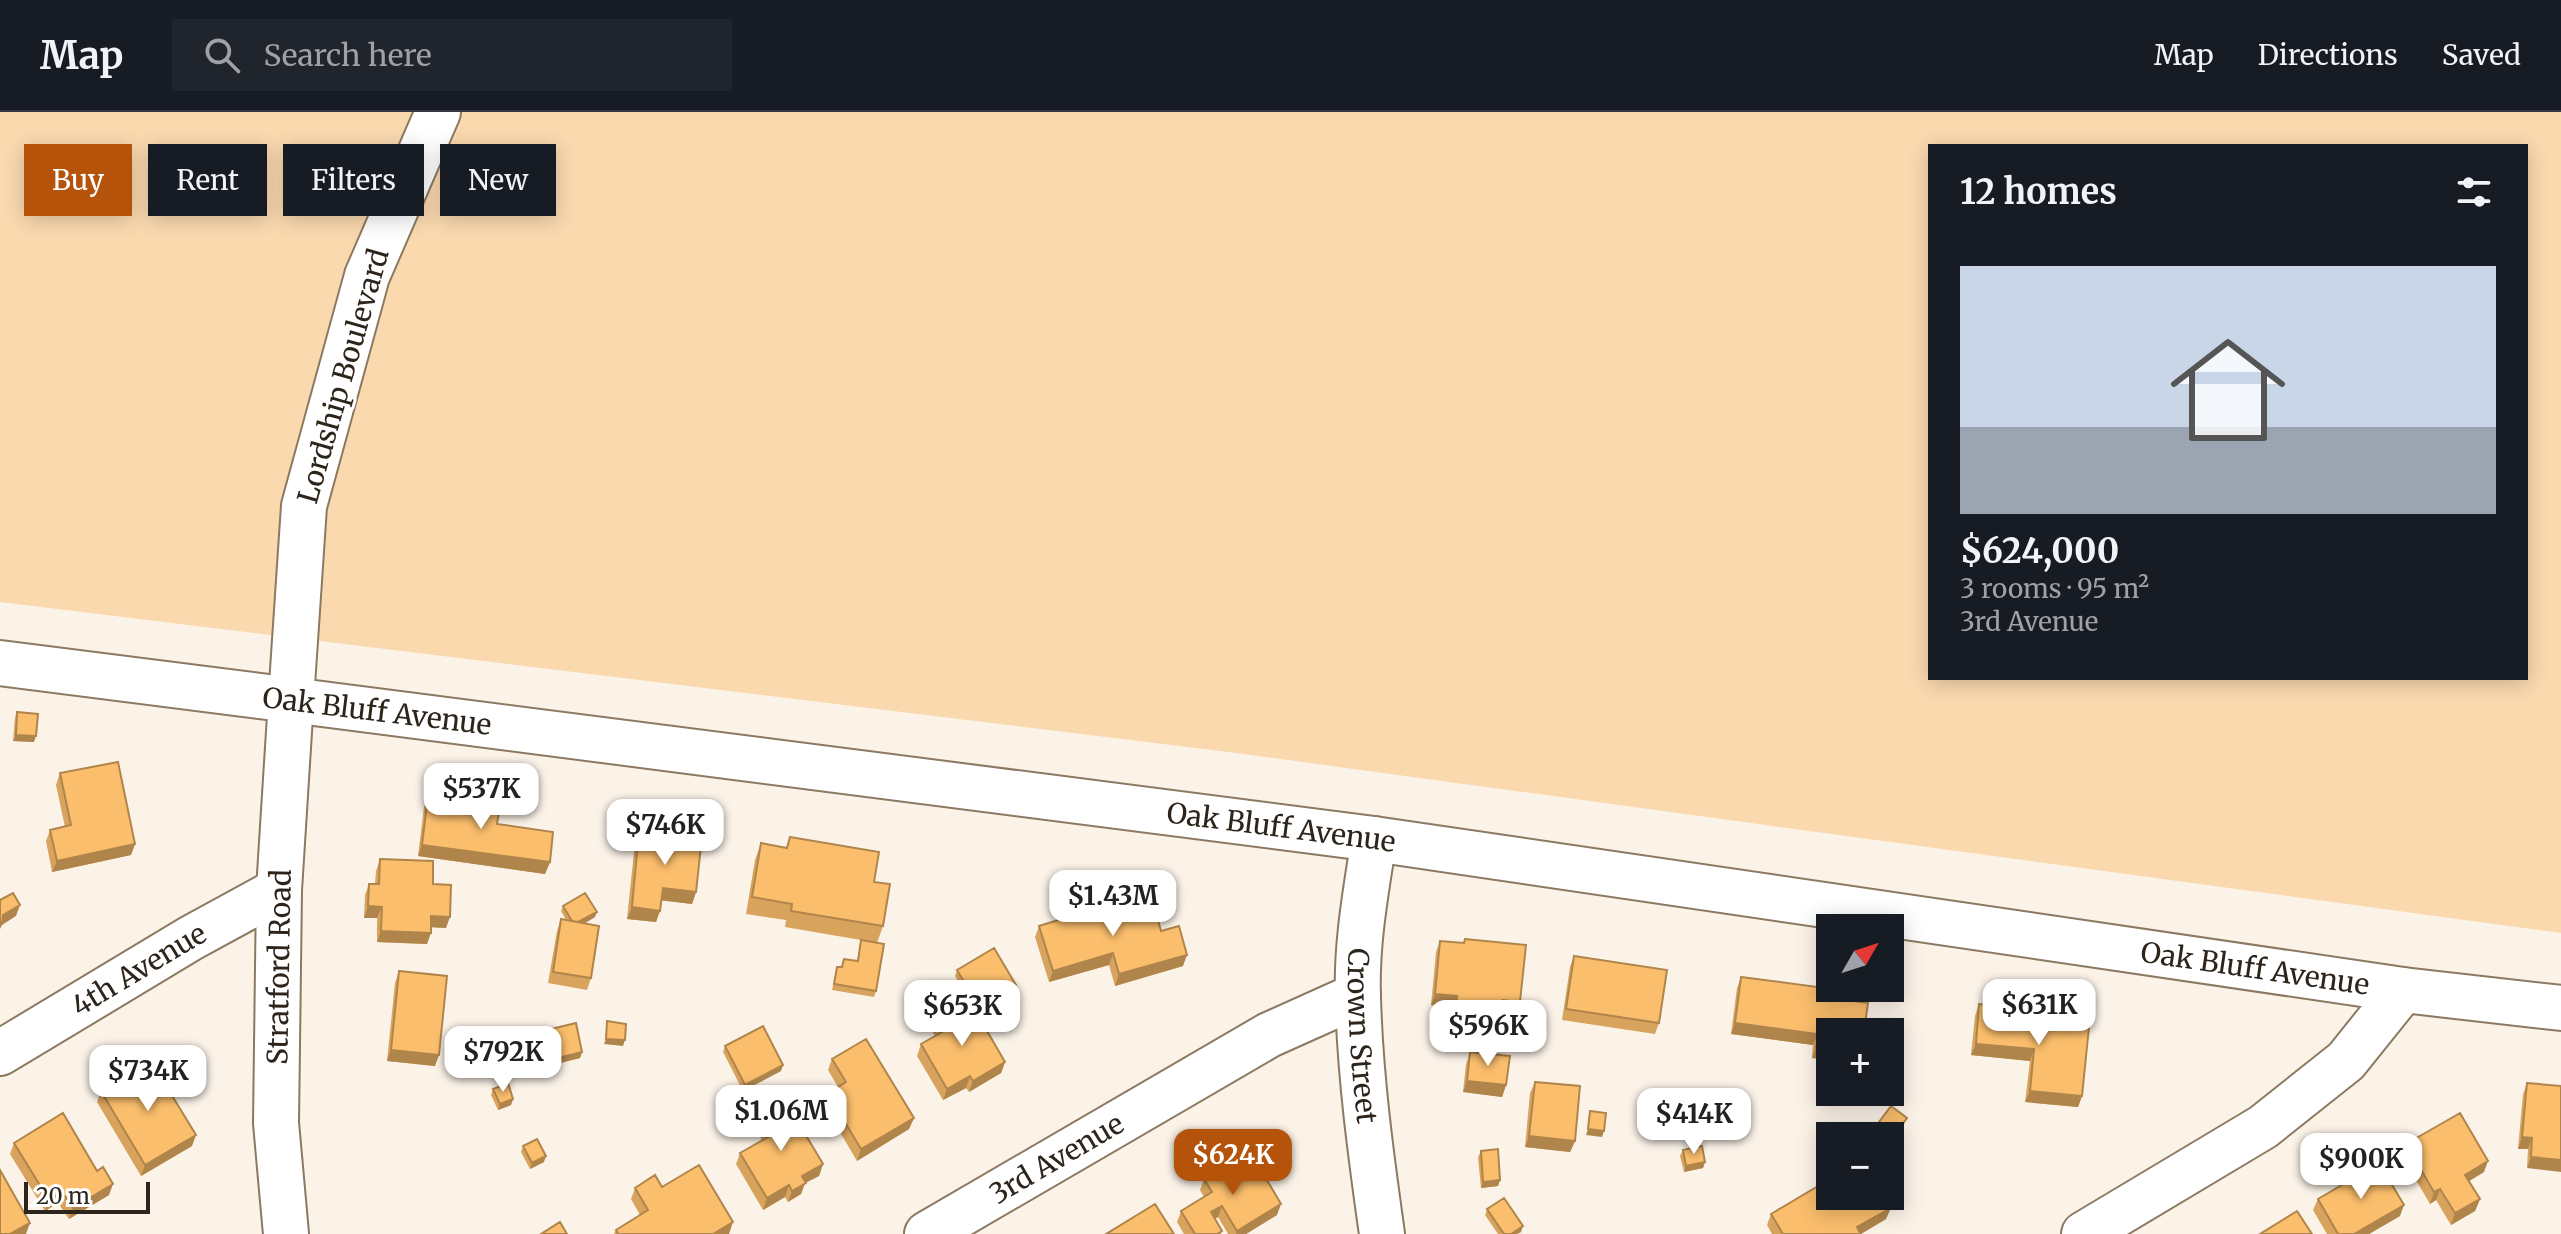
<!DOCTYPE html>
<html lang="en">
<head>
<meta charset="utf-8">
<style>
	body { margin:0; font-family:Merriweather,serif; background:#20242c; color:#f1f3f6; height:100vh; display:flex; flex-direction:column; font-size:30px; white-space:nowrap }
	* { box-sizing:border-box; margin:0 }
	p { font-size:26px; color:#9ea1a6 }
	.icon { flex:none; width:44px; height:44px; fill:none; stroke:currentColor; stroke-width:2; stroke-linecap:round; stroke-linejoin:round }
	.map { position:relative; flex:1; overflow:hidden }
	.drawer { position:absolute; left:1928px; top:32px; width:600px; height:536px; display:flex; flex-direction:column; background:#171b24; border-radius:0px; box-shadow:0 4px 20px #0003 }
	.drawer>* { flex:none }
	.guide { position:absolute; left:24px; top:32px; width:760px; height:72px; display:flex; gap:16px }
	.needle { width:52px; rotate:51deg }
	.fabs { position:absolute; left:1816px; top:802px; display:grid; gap:16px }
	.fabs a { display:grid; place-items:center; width:88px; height:88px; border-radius:0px; background:#171b24; box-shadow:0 4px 20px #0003; font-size:40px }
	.scale { position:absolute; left:24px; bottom:20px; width:126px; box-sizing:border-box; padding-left:8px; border:4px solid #2d251b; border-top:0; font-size:22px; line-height:28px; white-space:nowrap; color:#2d251b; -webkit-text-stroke:6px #fff; paint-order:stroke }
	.price { position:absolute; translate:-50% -68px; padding:0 18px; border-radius:16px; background:#fff; color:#222; font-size:26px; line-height:52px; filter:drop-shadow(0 2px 4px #0008) }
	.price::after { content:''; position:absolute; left:50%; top:48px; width:24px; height:18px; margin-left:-12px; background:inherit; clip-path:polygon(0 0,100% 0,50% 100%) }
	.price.on { background:#b45309; color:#fff }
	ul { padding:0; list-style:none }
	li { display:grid; align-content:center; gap:16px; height:424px; padding:0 32px }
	li span { display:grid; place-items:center; height:248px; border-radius:0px; color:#555 }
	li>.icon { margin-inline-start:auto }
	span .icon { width:144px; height:144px; fill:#fffc; stroke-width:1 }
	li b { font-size:34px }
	h2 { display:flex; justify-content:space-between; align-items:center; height:96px; padding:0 32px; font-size:34px }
	.chip { padding:0 28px; border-radius:0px; background:#171b24; box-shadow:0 4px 20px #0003; font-size:28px; line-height:72px }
	.chip.on { background:#b45309; color:#fff }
	header { display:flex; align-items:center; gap:48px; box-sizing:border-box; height:112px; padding:0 40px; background:#171b24; border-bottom:2px solid #363941 }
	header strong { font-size:38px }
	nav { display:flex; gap:44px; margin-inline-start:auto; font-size:28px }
	.search { width:560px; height:72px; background:#20242c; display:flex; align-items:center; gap:20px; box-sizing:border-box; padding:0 28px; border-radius:0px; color:#9ea1a6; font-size:30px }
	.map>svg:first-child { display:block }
	.green { fill:#fad9af; fill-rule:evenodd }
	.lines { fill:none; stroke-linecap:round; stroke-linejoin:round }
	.minor-casing { stroke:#8c7961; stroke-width:48 }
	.secondary-casing { stroke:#8c7961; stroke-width:48 }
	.minor { stroke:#fff; stroke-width:44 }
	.secondary { stroke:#fff; stroke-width:44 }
	.wall { fill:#d8a35d }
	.shaded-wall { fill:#b0854c }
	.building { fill:#fbbe6c; stroke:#b0854c; stroke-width:2 }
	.labels { text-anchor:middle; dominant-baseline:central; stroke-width:6; stroke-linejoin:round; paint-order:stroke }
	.street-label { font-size:28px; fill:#2d251b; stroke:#fff }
</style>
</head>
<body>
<header>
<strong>Map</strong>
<div class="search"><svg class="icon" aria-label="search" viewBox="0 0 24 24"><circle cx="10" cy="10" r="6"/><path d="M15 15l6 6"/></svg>Search here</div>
<nav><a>Map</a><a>Directions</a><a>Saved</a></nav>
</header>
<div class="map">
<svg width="2561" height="1122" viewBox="0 0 2561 1122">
	<rect width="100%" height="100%" fill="#fcf3e8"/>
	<!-- green -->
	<path class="green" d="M0 0H2561V821L1236 641 0 490ZM1930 34H2526V566H1930Z"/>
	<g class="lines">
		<!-- minor casing -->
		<g class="minor-casing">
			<g id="minor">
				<path d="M0 551 291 588 279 778 276 1011 286 1122"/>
				<path id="s1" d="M1374 727C1366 779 1356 832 1358 885 1360 964 1371 1044 1382 1122"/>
				<path id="s2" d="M0 941 191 826 279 778"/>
				<path id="s3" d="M927 1122 1269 923 1358 883"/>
				<path d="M2084 1122 2263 1015 2346 949 2403 878"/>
			</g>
		</g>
		<!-- secondary casing -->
		<g class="secondary-casing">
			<g id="secondary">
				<path id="s4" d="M438 0 367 164 304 394 291 588 1374 727 2403 878 2561 896"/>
			</g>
		</g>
		<!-- minor -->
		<use href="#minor" class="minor"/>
		<!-- secondary -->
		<use href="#secondary" class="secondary"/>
	</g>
	<!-- wall -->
	<path class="wall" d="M17 600 34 630 13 629 15 606Z
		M60 661 135 732 131 743 52 760 46 729 50 718 65 715 56 673Z
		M428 684 497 712 550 750 545 762 418 744 424 695Z
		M639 719 696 780 692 792 661 788 656 810 627 807 635 730Z
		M790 725 874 770 883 814 877 831 876 879 874 885 832 878 837 855H841L844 847 857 849 861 828 785 815 786 808 746 802 755 748 761 731 786 736Z
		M380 747 433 772 446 816 431 815 427 832 377 830V806H364L365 783 369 772H375L376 759Z
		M563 794 595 805 585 811 591 866 587 878 548 871 557 819 561 807 566 808 561 799Z
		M1039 814 1161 819 1183 854 1115 874 1109 853 1049 870 1035 825Z
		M1465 827 1516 901 1501 900V907L1496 918 1451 913 1453 896 1431 893 1436 840 1440 829 1464 831Z
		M1574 844 1659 911 1655 922 1562 908 1570 855Z
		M957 858 1016 873 1014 879 977 901 955 864Z
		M399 859 435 954 387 949 395 871Z
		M1741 865 1824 885 1830 920V948L1812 946 1813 933 1731 922 1737 876Z
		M1979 892 2023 908 2082 984 2078 995 2025 990 2030 949 1971 943 1975 904Z
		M934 904 962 908 1005 950 1001 961 969 980 966 976 943 988 917 944 921 932 935 924 930 916Z
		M539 920 582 940 580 946 544 955 537 925Z
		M725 934 781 959 743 979 723 940Z
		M1470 940 1506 973 1502 985 1463 980 1466 952Z
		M832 947 914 1006 909 1017 857 1049 824 993 828 982 838 975 828 958Z
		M1535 970 1575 1029 1570 1040 1525 1035 1530 981Z
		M2527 971 2561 974 2527 1056 2528 1037H2518L2523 982Z
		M493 977 513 987 511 993 498 998 491 983Z
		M101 979 192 1034 141 1064 97 990Z
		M759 1006 823 1052 819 1064 805 1071 801 1082 788 1090 785 1085 763 1098 736 1052 740 1041 762 1028 755 1017Z
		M1879 1010 1904 1012 1893 1027 1877 1015Z
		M14 1031 109 1083 69 1107 58 1091 45 1099 10 1042Z
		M2406 1032 2484 1060 2469 1069 2480 1087 2475 1099 2451 1113 2436 1088 2430 1092 2402 1044Z
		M523 1034 544 1050 530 1057 521 1040Z
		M1683 1038 1705 1050 1703 1056 1684 1060 1680 1044Z
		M1481 1039 1500 1068 1498 1074 1481 1076 1478 1045Z
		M1204 1067 1277 1103 1246 1122H1228L1218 1105 1215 1107 1222 1119 1221 1122H1184L1177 1110 1181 1099 1204 1085 1200 1078Z
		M662 1075 728 1122H614L616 1118 640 1103 631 1087 635 1076Z
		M2318 1087 2400 1104 2369 1122H2327L2313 1098Z
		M1487 1097 1521 1120 1517 1122H1498L1485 1103Z
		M1771 1102 1886 1107 1861 1122H1772L1767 1113Z"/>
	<!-- shaded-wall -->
	<path class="shaded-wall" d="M16 623 36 624 34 630 13 629Z
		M135 732 131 743 52 760 57 749Z
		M422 733 550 750 545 762 418 744Z
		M663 776 696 780 692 792 658 788Z
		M20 793 16 804 2 813 0 817V810L3 803Z
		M368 794 382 795 377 806H364Z
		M632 795 660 799 656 810 627 807Z
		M597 800 595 805 572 819 574 813Z
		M431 804 450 805 446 816 427 815Z
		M381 819 431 821 427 832 377 830Z
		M1113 841 1109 853 1049 870 1053 859Z
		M1187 843 1183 854 1115 874 1119 862Z
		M1016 873 1014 879 977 901 979 895Z
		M1435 882 1457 884 1453 896 1431 893Z
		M1503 888 1520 890 1516 901 1498 900Z
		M1456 902 1501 907 1496 918 1451 913Z
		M1735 911 1818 922 1813 933 1731 922Z
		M606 927 625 928 623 934 604 932Z
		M1976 932 2034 937 2030 949 1971 943Z
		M1816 935 1830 936V948L1812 946Z
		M391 938 439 943 435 954 387 949Z
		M582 940 580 946 544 955 546 949Z
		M1005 950 1001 961 969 980 973 969Z
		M783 953 781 959 743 979 745 973Z
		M970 964 966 976 943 988 947 977Z
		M1467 969 1506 973 1502 985 1463 980Z
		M2030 979 2082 984 2078 995 2025 990Z
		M1873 980 1897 981 1895 987 1871 986Z
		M513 987 511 993 498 998 500 992Z
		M914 1006 909 1017 857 1049 861 1037Z
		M1907 1006 1904 1012 1893 1027 1895 1022Z
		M1588 1017 1604 1019 1602 1025 1586 1023Z
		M196 1023 192 1034 141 1064 145 1053Z
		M1529 1024 1575 1029 1570 1040 1525 1035Z
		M2522 1025 2532 1026 2528 1037H2518Z
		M546 1044 544 1050 530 1057 532 1051Z
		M2531 1045 2561 1048V1060L2527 1056Z
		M2488 1049 2484 1060 2461 1074 2465 1063Z
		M1705 1050 1703 1056 1684 1060 1686 1054Z
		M823 1052 819 1064 805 1071 801 1082 788 1090 792 1079 802 1064Z
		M1500 1068 1498 1074 1481 1076 1483 1070Z
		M113 1072 109 1083 69 1107 73 1096Z
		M789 1073 785 1085 763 1098 767 1086Z
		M2440 1077 2436 1088 2430 1092 2434 1080Z
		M62 1080 58 1091 45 1099 49 1088Z
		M2480 1087 2475 1099 2451 1113 2455 1101Z
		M1281 1092 1277 1103 1246 1122H1236L1237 1119Z
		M2404 1093 2400 1104 2369 1122H2354Z
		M1222 1094 1218 1105 1207 1111 1211 1100Z
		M1891 1096 1886 1107 1861 1122H1855L1857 1115Z
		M733 1110 729 1122H713Z
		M30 1111 26 1122H10Z
		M1523 1114 1521 1120 1517 1122H1511Z"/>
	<!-- building -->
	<path class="building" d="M17 600 38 602 36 624 16 623Z
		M118 650 135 732 57 749 50 718 71 713 60 661Z
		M428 684 500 693 497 712 553 720 550 750 422 733Z
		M639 719 702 725 696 780 663 776 660 799 632 795Z
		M790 725 879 740 874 770 890 772 883 814 791 799 792 792 752 785 761 731 787 736Z
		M380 747 433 749V772L451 773 450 805 431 804V821L381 819 382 795 368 794 369 772H379Z
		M13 781 20 793 3 803 2 811 0 812V788Z
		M585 781 597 800 578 810 572 809 563 794Z
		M1152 786 1161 819 1179 814 1187 843 1119 862 1113 841 1053 859 1039 814 1088 799 1090 807 1102 804 1106 799Z
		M561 807 599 814 591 866 553 860Z
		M1465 827 1526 833 1520 890 1503 888 1501 907 1456 902 1457 884 1435 882 1440 829 1464 831Z
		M861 828 884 832 876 879 834 872 837 855H842L844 847 858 849Z
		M994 836 1016 873 979 895 957 858Z
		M1574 844 1667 858 1659 911 1566 897Z
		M399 859 447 864 439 943 391 938Z
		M1741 865 1825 876 1824 885 1868 891 1864 920H1830V936L1816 935 1818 922 1735 911Z
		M1979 892 2024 897 2023 908 2089 915 2082 984 2030 979 2034 937 1976 932Z
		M953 893 962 908 976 900 1005 950 973 969 970 964 947 977 921 932 944 919 934 904Z
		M607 909 626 912 625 928 606 927Z
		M576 911 582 940 546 949 539 920Z
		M763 914 783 953 745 973 725 934Z
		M866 927 914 1006 861 1037 828 982 846 970 832 947Z
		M1470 940 1510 944 1506 973 1467 969Z
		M151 949 196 1023 145 1053 101 979Z
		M1890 958H1899L1897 981 1880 980H1890Z
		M1535 970 1580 974 1575 1029 1529 1024Z
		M508 971 513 987 500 992 493 977Z
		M2527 971 2561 974V1048L2531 1045 2532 1026 2522 1025Z
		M786 990 823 1052 802 1064 806 1071 792 1079 789 1073 767 1086 740 1041 770 1024 759 1006Z
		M1891 994 1907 1006 1895 1022 1879 1010Z
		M1590 999 1606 1001 1604 1019 1588 1017Z
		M63 1001 97 1059 103 1055 113 1072 73 1096 62 1080 49 1088 14 1031Z
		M2460 1001 2488 1049 2465 1063 2480 1087 2455 1101 2440 1077 2434 1080 2406 1032Z
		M537 1027 546 1044 532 1051 523 1034Z
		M1702 1034 1705 1050 1686 1054 1683 1038Z
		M1498 1037 1500 1068 1483 1070 1481 1039Z
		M1250 1039 1281 1092 1237 1119 1222 1094 1211 1100 1222 1119 1217 1122H1195L1181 1099 1212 1080 1204 1067Z
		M2379 1051 2404 1093 2354 1122H2338L2318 1087Z
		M699 1053 733 1110 713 1122H618L616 1118 648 1098 635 1076 655 1063 662 1075Z
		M0 1058 30 1111 10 1122H0Z
		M1830 1067V1084H1884L1891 1096 1857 1115 1860 1121 1859 1122H1783L1771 1102Z
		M1504 1086 1523 1114 1511 1122H1504L1487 1097Z
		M1155 1092 1174 1122H1106Z
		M2297 1099 2312 1122H2260Z
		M560 1110 567 1122H541Z"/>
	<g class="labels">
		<!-- street labels -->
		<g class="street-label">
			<text transform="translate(343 264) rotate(-74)">Lordship Boulevard</text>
			<text transform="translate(377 599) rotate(7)">Oak Bluff Avenue</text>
			<text stroke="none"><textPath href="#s4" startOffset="1610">Oak Bluff Avenue</textPath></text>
			<text transform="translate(279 855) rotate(-89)">Stratford Road</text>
			<text stroke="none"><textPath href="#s4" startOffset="2594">Oak Bluff Avenue</textPath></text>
			<text stroke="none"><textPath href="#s2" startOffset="162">4th Avenue</textPath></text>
			<text stroke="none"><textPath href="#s1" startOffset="198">Crown Street</textPath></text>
			<text stroke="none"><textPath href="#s3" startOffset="150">3rd Avenue</textPath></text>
		</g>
	</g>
</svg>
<div class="fabs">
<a><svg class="needle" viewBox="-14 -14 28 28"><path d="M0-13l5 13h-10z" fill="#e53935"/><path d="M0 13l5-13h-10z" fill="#9ea1a6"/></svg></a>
<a>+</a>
<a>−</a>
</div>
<div class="scale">20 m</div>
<b class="price" style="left:481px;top:719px">$537K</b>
<b class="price" style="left:665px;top:755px">$746K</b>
<b class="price" style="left:1113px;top:826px">$1.43M</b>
<b class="price" style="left:2039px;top:935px">$631K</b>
<b class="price" style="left:962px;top:936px">$653K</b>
<b class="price" style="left:1488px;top:956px">$596K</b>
<b class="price" style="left:503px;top:982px">$792K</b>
<b class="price" style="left:148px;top:1001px">$734K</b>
<b class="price" style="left:781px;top:1041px">$1.06M</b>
<b class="price" style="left:1694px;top:1044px">$414K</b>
<b class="price on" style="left:1233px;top:1085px">$624K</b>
<b class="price" style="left:2361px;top:1089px">$900K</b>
<div class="guide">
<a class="chip on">Buy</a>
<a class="chip">Rent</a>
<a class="chip">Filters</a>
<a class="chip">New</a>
</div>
<section class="drawer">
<h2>12 homes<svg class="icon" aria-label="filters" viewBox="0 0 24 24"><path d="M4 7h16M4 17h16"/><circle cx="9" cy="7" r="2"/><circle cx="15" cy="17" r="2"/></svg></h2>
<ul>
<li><span style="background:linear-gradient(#c9d6e8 65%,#9aa5b1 0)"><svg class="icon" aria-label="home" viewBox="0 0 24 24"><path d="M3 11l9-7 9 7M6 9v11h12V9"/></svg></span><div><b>$624,000</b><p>3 rooms · 95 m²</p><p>3rd Avenue</p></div></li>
</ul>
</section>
</div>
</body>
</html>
